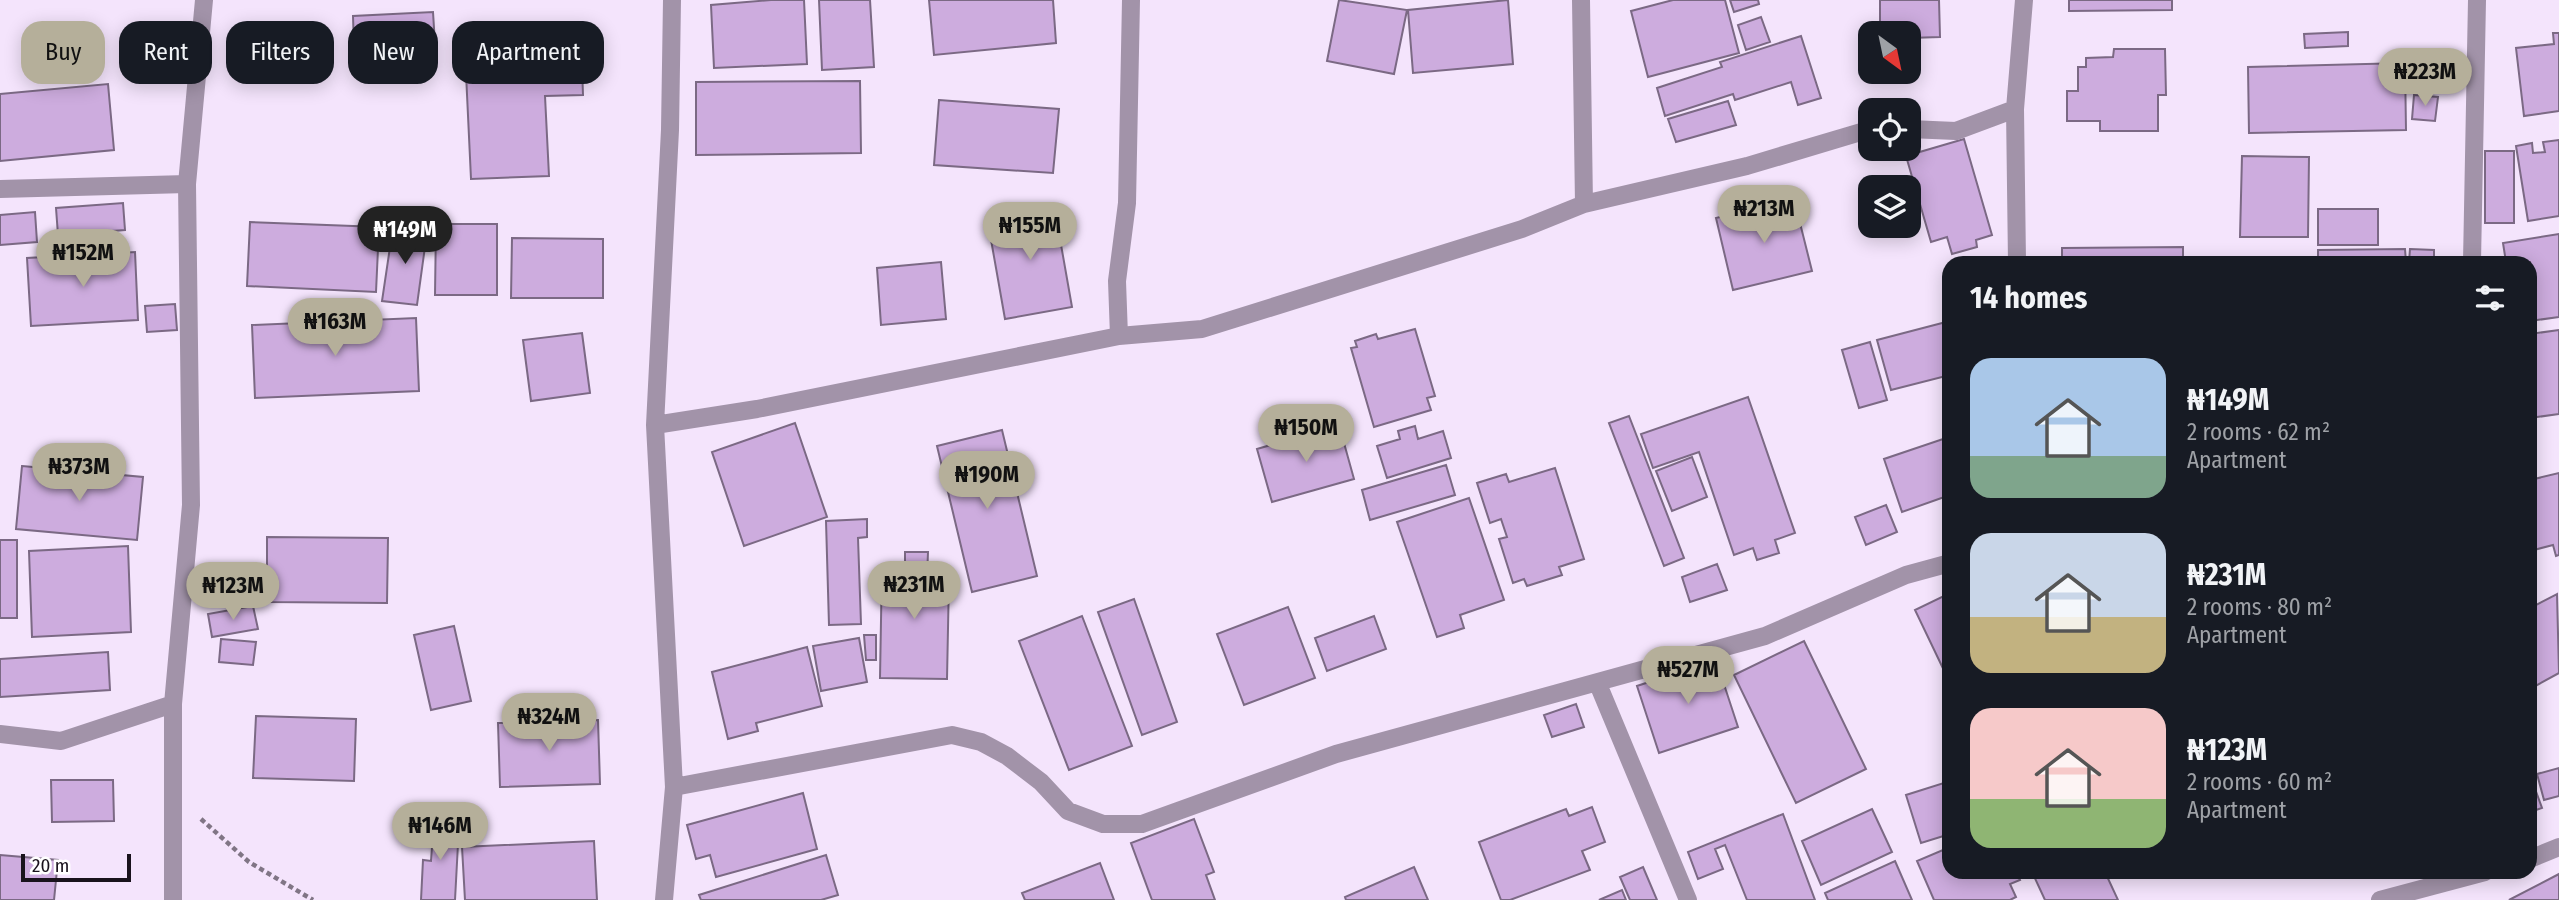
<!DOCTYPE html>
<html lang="en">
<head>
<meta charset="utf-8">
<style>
	body { margin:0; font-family:"Fira Sans Condensed",sans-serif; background:#242831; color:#f1f3f6; height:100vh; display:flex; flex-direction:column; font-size:26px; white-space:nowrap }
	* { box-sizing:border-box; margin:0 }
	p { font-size:23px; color:#9ea1a6 }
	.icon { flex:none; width:38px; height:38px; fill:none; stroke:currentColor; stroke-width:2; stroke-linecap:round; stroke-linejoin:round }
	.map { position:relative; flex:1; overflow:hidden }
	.side { position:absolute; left:1942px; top:256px; width:595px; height:623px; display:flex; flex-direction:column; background:#171b24; border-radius:21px; box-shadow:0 4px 18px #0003 }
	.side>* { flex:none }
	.banner { position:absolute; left:21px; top:21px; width:665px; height:63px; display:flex; gap:14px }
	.needle { width:46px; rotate:147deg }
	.controls { position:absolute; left:1858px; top:21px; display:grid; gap:14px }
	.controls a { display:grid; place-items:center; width:63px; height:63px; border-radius:14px; background:#171b24; box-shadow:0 4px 18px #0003; font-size:35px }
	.scale { position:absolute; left:21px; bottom:18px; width:110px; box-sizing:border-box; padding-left:7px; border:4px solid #19121c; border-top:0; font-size:19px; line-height:24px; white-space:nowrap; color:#19121c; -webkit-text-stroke:5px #fff; paint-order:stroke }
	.price { position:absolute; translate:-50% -60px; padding:0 16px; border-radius:24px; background:#b5af9a; color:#111; font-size:23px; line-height:46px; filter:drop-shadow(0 2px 4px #0008) }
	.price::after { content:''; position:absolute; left:50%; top:42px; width:21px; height:16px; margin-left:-10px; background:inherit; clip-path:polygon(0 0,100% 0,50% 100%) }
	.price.current { background:#222; color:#fff }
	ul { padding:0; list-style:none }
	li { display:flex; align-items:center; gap:21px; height:175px; padding:0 28px }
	li span { display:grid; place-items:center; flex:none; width:196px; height:140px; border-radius:21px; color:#555 }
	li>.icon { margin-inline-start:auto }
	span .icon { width:84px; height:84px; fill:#fffc; stroke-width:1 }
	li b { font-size:30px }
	h2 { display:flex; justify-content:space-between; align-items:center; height:84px; padding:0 28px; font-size:30px }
	.pill { padding:0 24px; border-radius:21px; background:#171b24; box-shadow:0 4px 18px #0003; font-size:24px; line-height:63px }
	.pill.current { background:#b5af9a; color:#111 }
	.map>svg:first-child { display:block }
	.building { fill:#cdacde; stroke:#7b6984; stroke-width:2 }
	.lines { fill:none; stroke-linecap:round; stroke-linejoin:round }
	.path { stroke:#807585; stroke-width:4.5; stroke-dasharray:5 3.5; stroke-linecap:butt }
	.minor { stroke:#a293a9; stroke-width:18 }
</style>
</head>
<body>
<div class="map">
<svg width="2559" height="900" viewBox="0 0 2559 900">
	<rect width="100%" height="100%" fill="#f4e4fc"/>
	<!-- building -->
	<path class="building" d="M771 0H804L807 64 714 68 711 5Z
		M819 0H870L874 67 822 70Z
		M929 0H1053L1056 43 934 55Z
		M1339 0 1407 10 1394 74 1327 61Z
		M1508 0 1513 64 1413 73 1408 10Z
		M1673 0H1725L1739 53 1648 77 1631 11Z
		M1730 0H1758L1759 4 1734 12Z
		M1880 0H1939L1940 37 1909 38V33H1880Z
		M2069 0H2172V10L2069 11Z
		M433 12 435 44 354 48 353 16Z
		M1761 17 1770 42 1746 50 1738 25Z
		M546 27 547 38 581 37 583 95 545 96 549 176 471 179 464 31Z
		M2348 32V46L2305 48 2304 34Z
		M2553 33H2559V111L2524 116 2516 48 2554 44Z
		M1801 36 1821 98 1798 105 1791 82 1735 100 1733 94 1665 116 1657 88 1722 67 1720 62Z
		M2114 49H2165L2166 95H2158V131H2100V121H2067V91H2078V67H2086V58L2113 57Z
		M2405 63 2406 130 2249 133 2248 67Z
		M860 81 861 153 696 155V82Z
		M108 84 114 150 0 161V94Z
		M2414 95 2438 97 2435 121 2412 119Z
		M939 100 1059 109 1053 173 934 165Z
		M1728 101 1736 125 1676 142 1668 119Z
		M1964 139 1992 235 1976 240 1977 247 1952 254 1947 237 1931 242 1906 156Z
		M2559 140V216L2528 221 2516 146 2532 143 2533 153 2545 152 2543 142Z
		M2485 151H2514V223H2485Z
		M2242 156 2309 157 2308 237H2240Z
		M1794 199 1812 271 1733 290 1716 218Z
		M123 203 125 230 58 235 56 208Z
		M1054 205 1072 307 1005 319 987 217Z
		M2318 209H2378V245H2318Z
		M35 212 37 242 0 245V215Z
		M250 222 379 227 376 292 247 286Z
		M436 224H497V295H435Z
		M393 227 427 232 417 305 382 301Z
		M2559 234V317L2530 321V262H2506L2503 243Z
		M512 238 603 239V298H511Z
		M2183 247V262H2062V248Z
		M2405 249 2406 262H2318V250Z
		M2410 249 2434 250V262H2409Z
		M135 252 138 320 31 326 27 258Z
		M941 262 946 319 881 325 877 268Z
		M175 304 177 330 147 332 145 306Z
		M416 318 419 391 255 398 252 325Z
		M1946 322 1950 336V375L1891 390 1877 340Z
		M1415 329 1435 396 1427 398 1431 410 1374 427 1351 348 1357 347 1355 341 1376 334 1378 339Z
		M2559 330V414L2530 418V334Z
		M582 333 590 393 531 401 523 340Z
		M1870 342 1887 400 1859 408 1842 350Z
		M1748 397 1795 533 1775 540 1779 553 1757 560 1753 548 1734 555 1699 452 1653 468 1641 434Z
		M1629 416 1684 558 1664 566 1609 423Z
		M795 423 827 517 744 546 712 452Z
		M1339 425 1354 479 1272 502 1257 449Z
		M1415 426 1418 439 1443 431 1451 458 1387 478 1377 446 1400 439 1398 431Z
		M1002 430 1037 576 972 592 937 446Z
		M1946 438 1950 448V495L1902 512 1884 459Z
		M1692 457 1707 497 1672 511 1656 471Z
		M1446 465 1455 495 1370 520 1362 490Z
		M22 466 143 477 137 540 16 529Z
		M1555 468 1584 559 1559 567 1562 575 1527 586 1524 579 1513 583 1499 539 1507 537 1501 519 1490 523 1477 483 1506 474 1509 482Z
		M2559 473V555L2556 556 2553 545 2530 551V480Z
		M1469 498 1504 600 1460 615 1464 628 1437 637 1397 522Z
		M1886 505 1897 532 1866 545 1855 517Z
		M867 519V537L858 538 861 624 829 625 826 521Z
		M267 537 388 538 387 603 267 602Z
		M0 540H17V618H0Z
		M128 546 131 632 32 637 29 551Z
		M905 552H928L927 578H949L947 679 880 678 882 564H905Z
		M1717 564 1727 590 1690 602 1682 577Z
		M1950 593V683L1915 610Z
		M2557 594 2559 673 2530 689V608Z
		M1134 599 1177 722 1142 735 1098 612Z
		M253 606 258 629 212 637 208 614Z
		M1288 607 1315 678 1244 705 1217 634Z
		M1082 616 1132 746 1069 770 1019 641Z
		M1374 616 1386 649 1327 671 1315 638Z
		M454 626 471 701 431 710 414 635Z
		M864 635H876V660H866Z
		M859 638 867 682 821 691 813 646Z
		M221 639 256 642 253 665 219 662Z
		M1804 641 1866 769 1796 803 1734 675Z
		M807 647 822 706 756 723 758 731 728 739 712 672Z
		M108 652 110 690 0 697V659Z
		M1716 660 1738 727 1659 753 1637 686Z
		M1576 704 1584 727 1552 737 1544 715Z
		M256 716 356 719 354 781 253 778Z
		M598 720 600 784 500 787 498 723Z
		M2559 768V796L2544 800 2537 774Z
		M2530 775 2542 808 2530 812Z
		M51 780H113L114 821 52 822Z
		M1950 781V834L1921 843 1906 795Z
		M803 793 817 849 716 877 710 855 696 859 687 825Z
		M1592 807 1605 842 1582 851 1590 870 1510 900H1501L1479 842 1566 809 1569 816Z
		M1872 809 1892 852 1821 885 1802 841Z
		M1783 814 1815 900H1747L1725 845 1715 849 1723 869 1698 879 1688 852Z
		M1194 819 1214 872 1206 875 1215 900H1152L1131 843Z
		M423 824 459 825 455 900H421L423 860 431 861 432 847 422 846Z
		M594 841 597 900H465L462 847Z
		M1950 847V872H2016L2020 880 2010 884 2016 897 2010 900H1934L1917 861Z
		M0 855 58 860 54 900H0Z
		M826 855 838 895 821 900H701L699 895Z
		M1895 861 1912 900H1828L1825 893Z
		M1100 863 1114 900H1025L1022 893Z
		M1414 867 1428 900H1346L1345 897Z
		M1643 867 1657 900H1630L1620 877Z
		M2032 872H2105L2118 900H2045Z
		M2559 874V900H2509Z
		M1622 890 1626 900H1599Z"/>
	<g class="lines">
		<!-- path -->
		<path class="path" d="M201 819 249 862 313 900"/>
		<!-- minor -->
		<path class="minor" d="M1581 0 1584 204
			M1909 129 1956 131 2015 109
			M0 189 187 184
			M2017 262 2015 109 2024 0
			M2472 262 2477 0
			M1119 336 1117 281 1127 203 1131 0
			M655 425 757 409 1119 336 1202 329 1522 229 1584 204 1747 166 1871 129
			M1598 684 1688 900
			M0 734 61 741 173 704
			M674 787 952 735 981 742 1007 756 1041 782 1068 811 1103 824H1142L1336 754 1765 636 1906 575 1950 563
			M2530 859 2559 847
			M173 900V704L191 505 187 184 204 0
			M664 900 674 787 655 425 670 130 672 0
			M2380 900 2485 872"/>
	</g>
</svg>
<div class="controls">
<a><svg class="needle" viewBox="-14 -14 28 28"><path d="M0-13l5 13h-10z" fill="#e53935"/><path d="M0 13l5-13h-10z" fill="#9ea1a6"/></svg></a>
<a><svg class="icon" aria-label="locate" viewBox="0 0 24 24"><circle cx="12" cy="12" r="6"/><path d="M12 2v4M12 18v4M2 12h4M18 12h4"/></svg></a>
<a><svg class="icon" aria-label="layers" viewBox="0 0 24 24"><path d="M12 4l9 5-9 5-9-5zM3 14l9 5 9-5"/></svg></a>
</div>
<div class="scale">20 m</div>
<b class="price" style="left:2425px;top:108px">₦223M</b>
<b class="price" style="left:1764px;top:245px">₦213M</b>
<b class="price" style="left:1030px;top:262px">₦155M</b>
<b class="price current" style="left:405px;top:266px">₦149M</b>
<b class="price" style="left:83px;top:289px">₦152M</b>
<b class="price" style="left:335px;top:358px">₦163M</b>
<b class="price" style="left:1306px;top:464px">₦150M</b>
<b class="price" style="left:79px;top:503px">₦373M</b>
<b class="price" style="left:987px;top:511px">₦190M</b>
<b class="price" style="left:914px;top:621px">₦231M</b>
<b class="price" style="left:233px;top:622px">₦123M</b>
<b class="price" style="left:1688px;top:706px">₦527M</b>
<b class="price" style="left:549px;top:753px">₦324M</b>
<b class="price" style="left:440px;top:862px">₦146M</b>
<div class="banner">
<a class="pill current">Buy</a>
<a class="pill">Rent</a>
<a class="pill">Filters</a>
<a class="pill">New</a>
<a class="pill">Apartment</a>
</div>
<section class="side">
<h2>14 homes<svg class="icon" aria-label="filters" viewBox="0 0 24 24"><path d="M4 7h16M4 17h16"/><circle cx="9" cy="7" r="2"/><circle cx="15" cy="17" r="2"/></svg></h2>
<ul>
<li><span style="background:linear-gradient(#a9c7e8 70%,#7fa58c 0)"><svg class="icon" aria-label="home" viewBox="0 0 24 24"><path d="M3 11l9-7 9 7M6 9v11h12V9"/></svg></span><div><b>₦149M</b><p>2 rooms · 62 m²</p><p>Apartment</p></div></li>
<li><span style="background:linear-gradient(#c9d6e8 60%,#c2b280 0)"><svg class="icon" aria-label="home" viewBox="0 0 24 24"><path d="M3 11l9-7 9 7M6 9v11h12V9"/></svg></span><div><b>₦231M</b><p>2 rooms · 80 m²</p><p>Apartment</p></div></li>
<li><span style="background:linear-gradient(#f6c9c9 65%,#8fb573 0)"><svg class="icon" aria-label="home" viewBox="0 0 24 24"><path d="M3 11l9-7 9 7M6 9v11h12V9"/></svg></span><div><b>₦123M</b><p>2 rooms · 60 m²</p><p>Apartment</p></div></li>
</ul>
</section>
</div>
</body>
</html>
